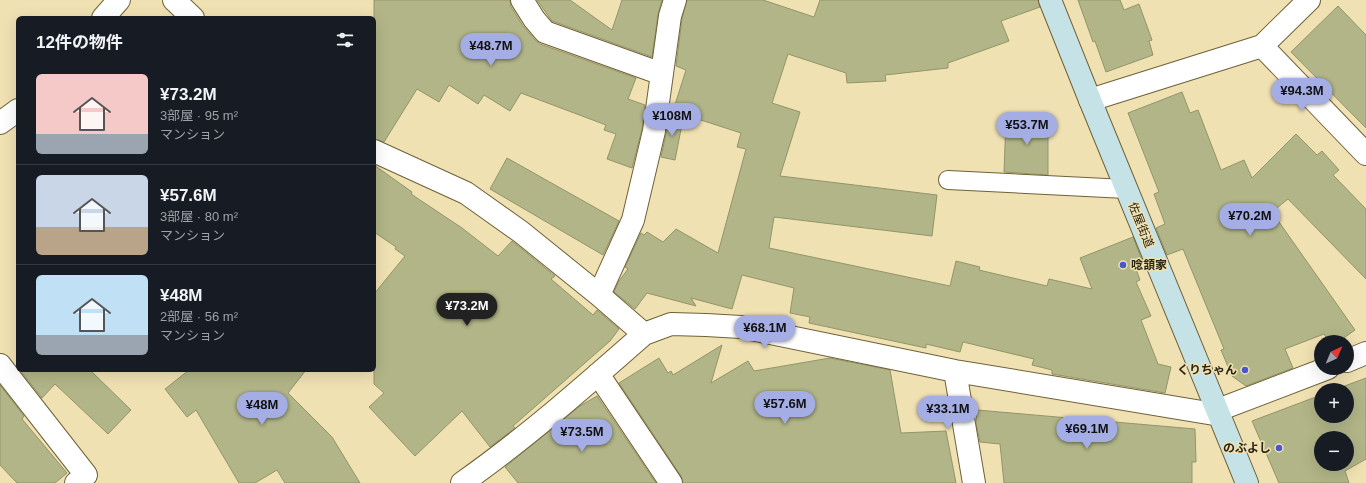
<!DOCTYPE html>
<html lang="ja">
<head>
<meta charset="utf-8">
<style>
	body { margin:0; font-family:Arial,"Noto Sans JP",sans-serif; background:#242831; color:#f1f3f6; height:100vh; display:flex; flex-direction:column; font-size:15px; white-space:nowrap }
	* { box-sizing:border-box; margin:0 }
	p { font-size:13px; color:#9ea1a6 }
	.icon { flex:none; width:22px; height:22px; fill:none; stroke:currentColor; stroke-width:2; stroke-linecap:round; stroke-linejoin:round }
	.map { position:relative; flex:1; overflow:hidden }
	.side { position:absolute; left:16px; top:16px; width:360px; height:356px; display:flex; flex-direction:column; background:#171b24; border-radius:6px; box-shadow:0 4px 16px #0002 }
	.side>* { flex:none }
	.needle { width:26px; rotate:44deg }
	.buttons { position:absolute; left:1314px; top:335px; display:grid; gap:8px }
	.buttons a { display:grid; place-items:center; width:40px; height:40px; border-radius:50%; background:#171b24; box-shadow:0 4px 16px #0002; font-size:20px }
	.price { position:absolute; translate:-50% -34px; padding:0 9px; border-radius:14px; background:#a4ade4; color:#111; font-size:13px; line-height:26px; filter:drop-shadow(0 1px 2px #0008) }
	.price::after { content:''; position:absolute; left:50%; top:24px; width:12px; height:9px; margin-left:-6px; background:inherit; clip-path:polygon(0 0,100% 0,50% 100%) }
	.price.selected { background:#222; color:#fff }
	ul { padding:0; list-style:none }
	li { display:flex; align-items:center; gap:12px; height:100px; padding:0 20px }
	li+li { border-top:1px solid #363941 }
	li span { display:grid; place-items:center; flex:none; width:112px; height:80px; border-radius:6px; color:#555 }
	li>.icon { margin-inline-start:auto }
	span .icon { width:48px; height:48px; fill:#fffc; stroke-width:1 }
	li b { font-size:17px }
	h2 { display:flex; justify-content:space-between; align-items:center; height:48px; padding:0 20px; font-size:17px }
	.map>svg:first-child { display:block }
	.building { fill:#b1b587; stroke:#929569; fill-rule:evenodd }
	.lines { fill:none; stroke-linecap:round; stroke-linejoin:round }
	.lane-casing { stroke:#6f6137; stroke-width:20 }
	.street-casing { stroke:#6f6137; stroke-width:24 }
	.secondary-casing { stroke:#6f6137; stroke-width:24 }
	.lane { stroke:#fff; stroke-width:18 }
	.street { stroke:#fff; stroke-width:22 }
	.secondary { stroke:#c5e2e7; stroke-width:22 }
	.poi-dot { fill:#4758cd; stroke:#f0e1b3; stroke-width:1.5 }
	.labels { text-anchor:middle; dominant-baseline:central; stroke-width:3; stroke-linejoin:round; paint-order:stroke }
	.street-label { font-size:12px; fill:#2b2513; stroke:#f0e1b3 }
	.poi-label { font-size:12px; font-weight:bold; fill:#2b2513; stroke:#f0e1b3; text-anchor:end }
</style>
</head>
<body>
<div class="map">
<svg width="1366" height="483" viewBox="0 0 1366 483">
	<rect width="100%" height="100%" fill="#f0e1b3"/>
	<!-- building -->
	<path class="building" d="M374 0H510L511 7 523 26 535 40 540 44 636 78 628 99 645 105 642 129 632 168 607 159 616 134 604 130 606 125 521 93 510 111 484 95 478 104 449 85 439 102 417 89 384 142 374 139Z
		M537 0H570L612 30 622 0H662L658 14 652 57 552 21Z
		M687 0H763L814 17 820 0H1038L1040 7 1001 21 1009 41 948 63V68L885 75 886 81 847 83 846 73 788 54 772 103 800 112 780 176 937 195 932 236 774 217 769 248 950 286 956 261 980 267 979 270 1047 286 1049 279 1092 289 1080 258 1133 237 1143 263 1135 266 1140 280 1136 282 1151 316 1141 320 1158 364 1171 367 1165 393 1052 374V370L1032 365 1034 359 963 342 960 352 926 344V348L809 323 810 317 790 313 794 288 742 275 732 309 691 298 696 306 647 293 635 309 614 292 619 281 628 269 625 267 641 233 644 235 647 232 663 242 676 229 718 253 746 149 737 147 741 133 673 111 686 70 676 66 682 19Z
		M1078 0H1120L1124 10 1139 4 1152 40 1149 41 1153 55 1106 72 1095 41 1093 42Z
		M1338 6 1366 35V128L1291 52Z
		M1182 92 1190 113 1198 110 1221 170 1244 160 1252 178 1296 134 1317 155 1322 151 1339 170 1333 175 1366 209V279L1288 199 1272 212 1355 330 1338 342H1329L1324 334 1285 349 1293 368 1246 386 1232 376 1221 350 1224 349 1183 249 1167 255 1156 228 1165 224 1154 194 1159 192 1128 113Z
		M669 114 683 119 675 160 661 157 666 134Z
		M1006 118 1048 119V175L1004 172Z
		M507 158 619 221 603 255 490 189Z
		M374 165 412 192 411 194 462 228 498 256 512 241 555 276 551 279 593 315 597 310 619 329 610 341 513 426 515 428 490 447 462 411 415 456 369 407 384 393 374 384V294L405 256 395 249 396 247 374 232Z
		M722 345 711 383 748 361 754 371 830 358 890 370 901 433 946 431 956 483H683L681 476 619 383 659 358 668 373 671 371 673 375Z
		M20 370H90L131 410 108 434 55 384 42 398Z
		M189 370H306L288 393 332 437 360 483H285L277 470 255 483H239L196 410 187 417 165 389Z
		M1366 378V459L1345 471 1349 483H1279L1252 421 1321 395V416H1347V390H1334ZM1321 438H1347V464H1321Z
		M0 385 24 416 22 419 67 473 55 483H17L0 465Z
		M597 396 656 483H518L505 467 580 406Z
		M977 410 1195 429 1196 462H1192V483H1004L1000 444 980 442 976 423Z"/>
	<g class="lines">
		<!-- lane casing -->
		<g class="lane-casing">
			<path id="lane" d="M948 180 1126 189"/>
		</g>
		<!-- street casing -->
		<g class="street-casing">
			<path id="street" d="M174 0 193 18
				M522 0 534 19 545 32 662 74
				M103 18 119 0
				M1262 46 1366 154
				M1090 100 1262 46 1309 0
				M0 123 18 110
				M374 151 466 193 521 232 599 295 644 334 671 324 706 325 741 327 955 371 1220 415
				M599 295 633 220 654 131 670 16 675 0
				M1347 361 1366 353
				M0 365 86 475 76 483
				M955 371 974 483
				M598 374 671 483
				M1218 410 1328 368
				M462 483C526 438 585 386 644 334"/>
		</g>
		<!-- secondary casing -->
		<g class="secondary-casing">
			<path id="secondary" d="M1050 0 1090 100 1247 483"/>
		</g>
		<!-- lane -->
		<use href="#lane" class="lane"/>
		<!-- street -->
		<use href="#street" class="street"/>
		<!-- secondary -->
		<use href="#secondary" class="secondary"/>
	</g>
	<!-- markers -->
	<g class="poi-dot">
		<circle cx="1123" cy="265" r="4"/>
		<circle cx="1245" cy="370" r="4"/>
		<circle cx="1279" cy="448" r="4"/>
	</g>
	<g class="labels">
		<!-- street labels -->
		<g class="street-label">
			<text transform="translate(1141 225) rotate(68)">佐屋街道</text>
		</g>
		<!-- poi labels -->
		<g class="poi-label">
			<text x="1131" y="265" text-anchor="start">唸頷家</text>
			<text x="1237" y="370">くりちゃん</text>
			<text x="1271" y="448">のぶよし</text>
		</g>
	</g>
</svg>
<div class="buttons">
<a><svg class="needle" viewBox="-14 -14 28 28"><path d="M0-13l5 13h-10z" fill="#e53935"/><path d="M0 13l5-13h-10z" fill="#9ea1a6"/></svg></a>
<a>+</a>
<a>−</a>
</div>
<b class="price" style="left:491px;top:67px">¥48.7M</b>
<b class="price" style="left:1302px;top:112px">¥94.3M</b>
<b class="price" style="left:672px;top:137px">¥108M</b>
<b class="price" style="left:1027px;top:146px">¥53.7M</b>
<b class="price" style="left:1250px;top:237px">¥70.2M</b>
<b class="price selected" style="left:467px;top:327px">¥73.2M</b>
<b class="price" style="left:765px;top:349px">¥68.1M</b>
<b class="price" style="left:785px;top:425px">¥57.6M</b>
<b class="price" style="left:262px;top:426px">¥48M</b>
<b class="price" style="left:948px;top:430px">¥33.1M</b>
<b class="price" style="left:1087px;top:450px">¥69.1M</b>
<b class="price" style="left:582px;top:453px">¥73.5M</b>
<section class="side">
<h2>12件の物件<svg class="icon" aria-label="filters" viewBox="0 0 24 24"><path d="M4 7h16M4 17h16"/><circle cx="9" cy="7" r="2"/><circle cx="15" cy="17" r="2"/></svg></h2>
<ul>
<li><span style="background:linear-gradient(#f6c9c9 75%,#9aa5b1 0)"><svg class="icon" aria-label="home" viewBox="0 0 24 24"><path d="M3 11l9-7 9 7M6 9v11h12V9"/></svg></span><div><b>¥73.2M</b><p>3部屋 · 95 m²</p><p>マンション</p></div></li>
<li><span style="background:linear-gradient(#c9d6e8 65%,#b9a48a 0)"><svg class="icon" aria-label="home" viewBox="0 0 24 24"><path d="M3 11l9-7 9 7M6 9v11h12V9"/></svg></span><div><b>¥57.6M</b><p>3部屋 · 80 m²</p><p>マンション</p></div></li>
<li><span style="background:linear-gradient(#bfe0f5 75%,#9aa5b1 0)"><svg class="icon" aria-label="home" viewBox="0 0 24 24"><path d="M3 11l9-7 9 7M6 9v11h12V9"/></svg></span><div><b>¥48M</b><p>2部屋 · 56 m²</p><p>マンション</p></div></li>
</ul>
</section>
</div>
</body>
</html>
